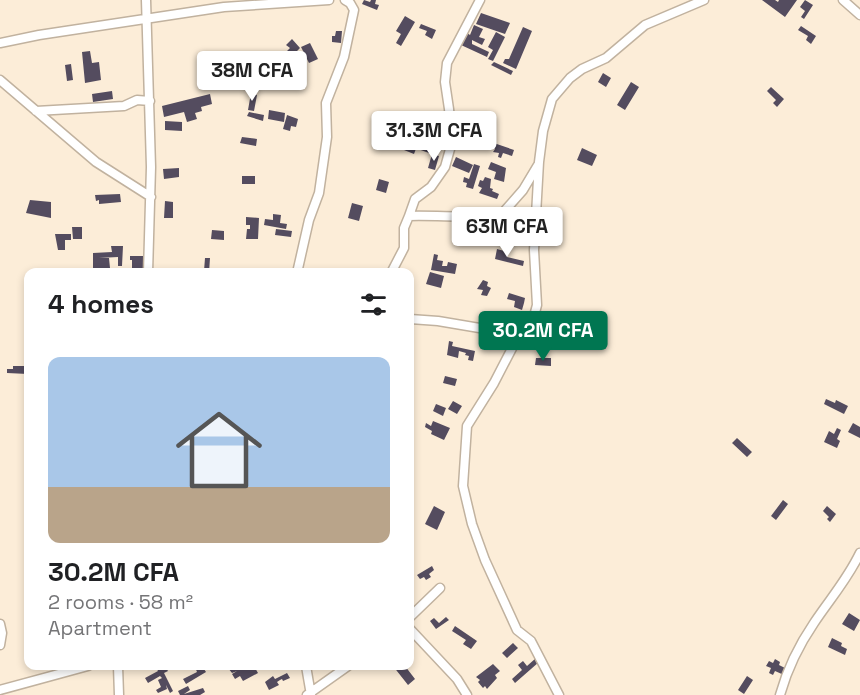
<!DOCTYPE html>
<html lang="en">
<head>
<meta charset="utf-8">
<style>
	body { margin:0; font-family:"Space Grotesk",sans-serif; background:#f2f2f2; color:#202124; height:100vh; display:flex; flex-direction:column; font-size:22px; white-space:nowrap }
	* { box-sizing:border-box; margin:0 }
	p { font-size:20px; color:#757577 }
	.icon { flex:none; width:33px; height:33px; fill:none; stroke:currentColor; stroke-width:2; stroke-linecap:round; stroke-linejoin:round }
	.map { position:relative; flex:1; overflow:hidden }
	.panel { position:absolute; left:24px; top:268px; width:390px; height:402px; display:flex; flex-direction:column; background:#fff; border-radius:12px; box-shadow:0 3px 9px #0003 }
	.panel>* { flex:none }
	.price { position:absolute; translate:-50% -51px; padding:0 14px; border-radius:6px; background:#fff; color:#222; font-size:20px; line-height:39px; filter:drop-shadow(0 2px 3px #0008) }
	.price::after { content:''; position:absolute; left:50%; top:36px; width:18px; height:14px; margin-left:-9px; background:inherit; clip-path:polygon(0 0,100% 0,50% 100%) }
	.price.on { background:#007651; color:#fff }
	ul { padding:0; list-style:none }
	li { display:grid; align-content:center; gap:12px; height:318px; padding:0 24px }
	li span { display:grid; place-items:center; height:186px; border-radius:12px; color:#555 }
	li>.icon { margin-inline-start:auto }
	span .icon { width:108px; height:108px; fill:#fffc; stroke-width:1 }
	li b { font-size:26px }
	h2 { display:flex; justify-content:space-between; align-items:center; height:72px; padding:0 24px; font-size:26px }
	.map>svg:first-child { display:block }
	.building { fill:#544c5f }
	.lines { fill:none; stroke-linecap:round; stroke-linejoin:round }
	.minor-casing { stroke:#c1b29f; stroke-width:11 }
	.minor { stroke:#fff; stroke-width:8 }
</style>
</head>
<body>
<div class="map">
<svg width="860" height="695" viewBox="0 0 860 695">
	<rect width="100%" height="100%" fill="#fcedd8"/>
	<!-- building -->
	<path class="building" d="M364 0 370 2 371 0H376L375 4 379 5 377 10 362 4Z
		M762 0H775L778 2 779 0H797L785 17Z
		M805 0 813 5 804 19 801 17 805 11 800 7Z
		M481 13 510 23 505 34 476 24Z
		M405 16 415 22 401 46 396 43 401 34 396 31Z
		M421 24 436 30 432 39 425 35 427 31 419 28Z
		M474 25 483 29 479 37 485 39 482 45 472 40V44L489 52 487 57 461 45 467 33 470 35Z
		M801 26 816 36 811 44 806 40 808 36 798 30Z
		M523 27 532 31 516 69 503 63 505 59H509Z
		M336 31H342L341 43 332 42V36H335Z
		M496 32 505 37 493 61 488 59 493 50 488 47Z
		M292 39 300 48 290 58 285 53 290 48 286 45Z
		M310 43 318 59 309 63 301 47Z
		M90 51 92 63 99 62 101 80 85 83 82 52Z
		M494 62 513 71 511 75 491 65Z
		M71 64 73 80 67 81 65 65Z
		M603 73 611 78 606 87 598 82Z
		M631 82 639 87 625 110 617 105Z
		M771 87 784 99 777 107 773 103 776 100 767 91Z
		M112 91 113 99 93 102 92 94Z
		M251 93 257 95 254 111 248 110Z
		M210 94 212 104 201 107 202 111 195 113 197 119 187 122 184 112 164 117 162 106Z
		M269 110 285 113 284 122 268 119Z
		M249 112 264 115 263 121 247 116Z
		M287 115 298 119 296 127 291 126 290 131 283 129Z
		M165 121 182 122V131L165 130Z
		M424 135 435 140 429 153 418 149Z
		M242 137 257 139 256 146 240 143Z
		M485 140 514 150 512 156 503 153 501 158 498 157 499 153 493 152 495 149 483 145Z
		M408 142 417 146 414 154 404 150Z
		M582 148 597 155 592 166 577 160Z
		M432 154 439 156 435 170 428 168Z
		M456 157 473 165 469 173 452 166Z
		M491 162 506 168 504 182 494 179 496 172 488 169Z
		M474 164 480 166 473 189 466 187 467 183 463 182 464 177 469 179Z
		M179 168V177L164 179 163 169Z
		M242 176H255V184H242Z
		M485 177 491 179 490 188 493 189 492 191 499 194 497 199 479 193 482 188 478 186 480 180 483 181Z
		M379 179 389 182 386 193 376 190Z
		M120 194 121 202 99 204V200L96 201 95 195Z
		M30 200 51 202V218L26 213Z
		M165 201 173 202V218H164Z
		M352 203 363 206 359 221 348 218Z
		M273 214 281 215 280 223 287 224 286 229 264 225 265 219 273 220Z
		M246 217 259 218 258 239H246L247 229H250V225H246Z
		M72 227H82V239H73Z
		M276 229 292 231 291 237 275 235Z
		M212 230 224 231V240L211 239Z
		M55 234H71V240H65V250H58Z
		M111 246H123L122 266H118V257L99 258H109L110 268H93V253L112 252Z
		M497 249 508 252 507 257 524 261 523 266 495 259Z
		M434 254 438 255 437 260 443 261 442 266H447L448 262 457 264 455 274 431 270Z
		M130 256H144V270H132V260H130Z
		M205 258H210L209 273H196V271H204Z
		M430 272 444 276 441 288 426 284Z
		M483 280 488 282 487 286 491 288 487 296 481 295 483 290 477 289Z
		M509 293 525 298 524 303 522 302 524 303 522 310 514 307 515 301 507 299Z
		M449 341 453 342 452 346 475 351 473 361 468 360 469 356 465 355 466 353 459 351 458 358 447 355Z
		M536 358H551V366L535 365Z
		M13 366H28V374L7 373V369H13Z
		M445 376 457 379 455 386 443 383Z
		M826 399 835 403 836 400 848 406 844 414 824 404Z
		M453 401 462 406 457 414 448 409Z
		M436 404 446 408 443 416 433 411Z
		M433 421 450 428 444 440 431 434 432 431 425 427 426 423 431 426Z
		M853 423 860 427V438L848 432Z
		M837 428 841 430 837 439 840 441 837 448 824 442 829 431 834 434Z
		M737 438 752 452 747 457 732 443Z
		M783 500 788 504 776 520 771 516Z
		M434 506 445 512 437 530 425 524Z
		M827 506 836 514 830 522 827 519 829 517 823 511Z
		M432 566 434 570 429 574 431 577 426 580 424 577 420 579 417 575Z
		M849 613 860 620 854 631 842 624Z
		M446 617 449 620 436 629 430 621 434 618 439 623Z
		M455 626 477 641 471 649 463 644 466 640 452 631Z
		M832 638 842 643 841 646 847 649 845 655 828 647Z
		M513 643 518 648 507 658 502 653Z
		M536 658 539 662 515 683 512 679 522 670 518 665 523 661 527 666Z
		M775 659 780 662 779 665 787 669 784 675 775 671 773 675 769 673 771 668 766 666 769 661 773 663Z
		M493 664 500 671 495 675 497 678 487 689 485 686 483 688 478 682 480 680 476 677Z
		M155 666H160L162 669 166 668 168 671 164 673 173 691 170 693 166 685 167 689 158 693 156 690 161 687 158 680 162 678 160 676 148 683 145 678 158 671Z
		M198 666H202L206 672 186 684 183 679 197 672 195 667Z
		M233 666H254L258 673 243 681 240 676 235 679 232 674 237 671 232 673 228 668Z
		M393 666H405L415 679 408 685Z
		M287 673 290 678 283 681 282 679 280 680 277 682 279 685 269 690 265 682 273 676 275 679Z
		M747 676 753 680 744 694 738 690Z
		M188 686 190 690 184 694 203 688 205 692 200 695H180L178 691Z"/>
	<g class="lines">
		<!-- minor casing -->
		<g class="minor-casing">
			<path id="minor" d="M146 0 151 167 148 273
				M843 0 860 15
				M0 43 39 35 224 7 329 0
				M0 80 96 162 151 197
				M36 111 124 106 137 100 150 101
				M409 216 415 199 431 187 445 167 452 142 449 109 445 82 447 63 480 0
				M297 273 309 220 319 193 327 137 326 103 344 57 354 10 350 3 345 0
				M391 273 404 248V228L409 216C440 215 470 219 501 215L523 190 538 165
				M410 319 438 321 509 333 522 329
				M410 617 440 588
				M0 624 2 633 0 645
				M410 629 457 679 467 695
				M118 666 119 695
				M306 666 311 695
				M0 690 88 666
				M307 695 348 666
				M559 695 531 641 517 630 485 560 472 524 463 486 467 426 494 383 522 329 533 320 537 305 534 250 539 162 543 131 552 99 570 78 582 69 606 58 645 25 704 0
				M780 695C787 670 799 645 814 623 830 599 847 580 860 553"/>
		</g>
		<!-- minor -->
		<use href="#minor" class="minor"/>
	</g>
</svg>
<b class="price" style="left:252px;top:102px">38M CFA</b>
<b class="price" style="left:434px;top:162px">31.3M CFA</b>
<b class="price" style="left:507px;top:258px">63M CFA</b>
<b class="price on" style="left:543px;top:362px">30.2M CFA</b>
<section class="panel">
<h2>4 homes<svg class="icon" aria-label="filters" viewBox="0 0 24 24"><path d="M4 7h16M4 17h16"/><circle cx="9" cy="7" r="2"/><circle cx="15" cy="17" r="2"/></svg></h2>
<ul>
<li><span style="background:linear-gradient(#a9c7e8 70%,#b9a48a 0)"><svg class="icon" aria-label="home" viewBox="0 0 24 24"><path d="M3 11l9-7 9 7M6 9v11h12V9"/></svg></span><div><b>30.2M CFA</b><p>2 rooms · 58 m²</p><p>Apartment</p></div></li>
</ul>
</section>
</div>
</body>
</html>
